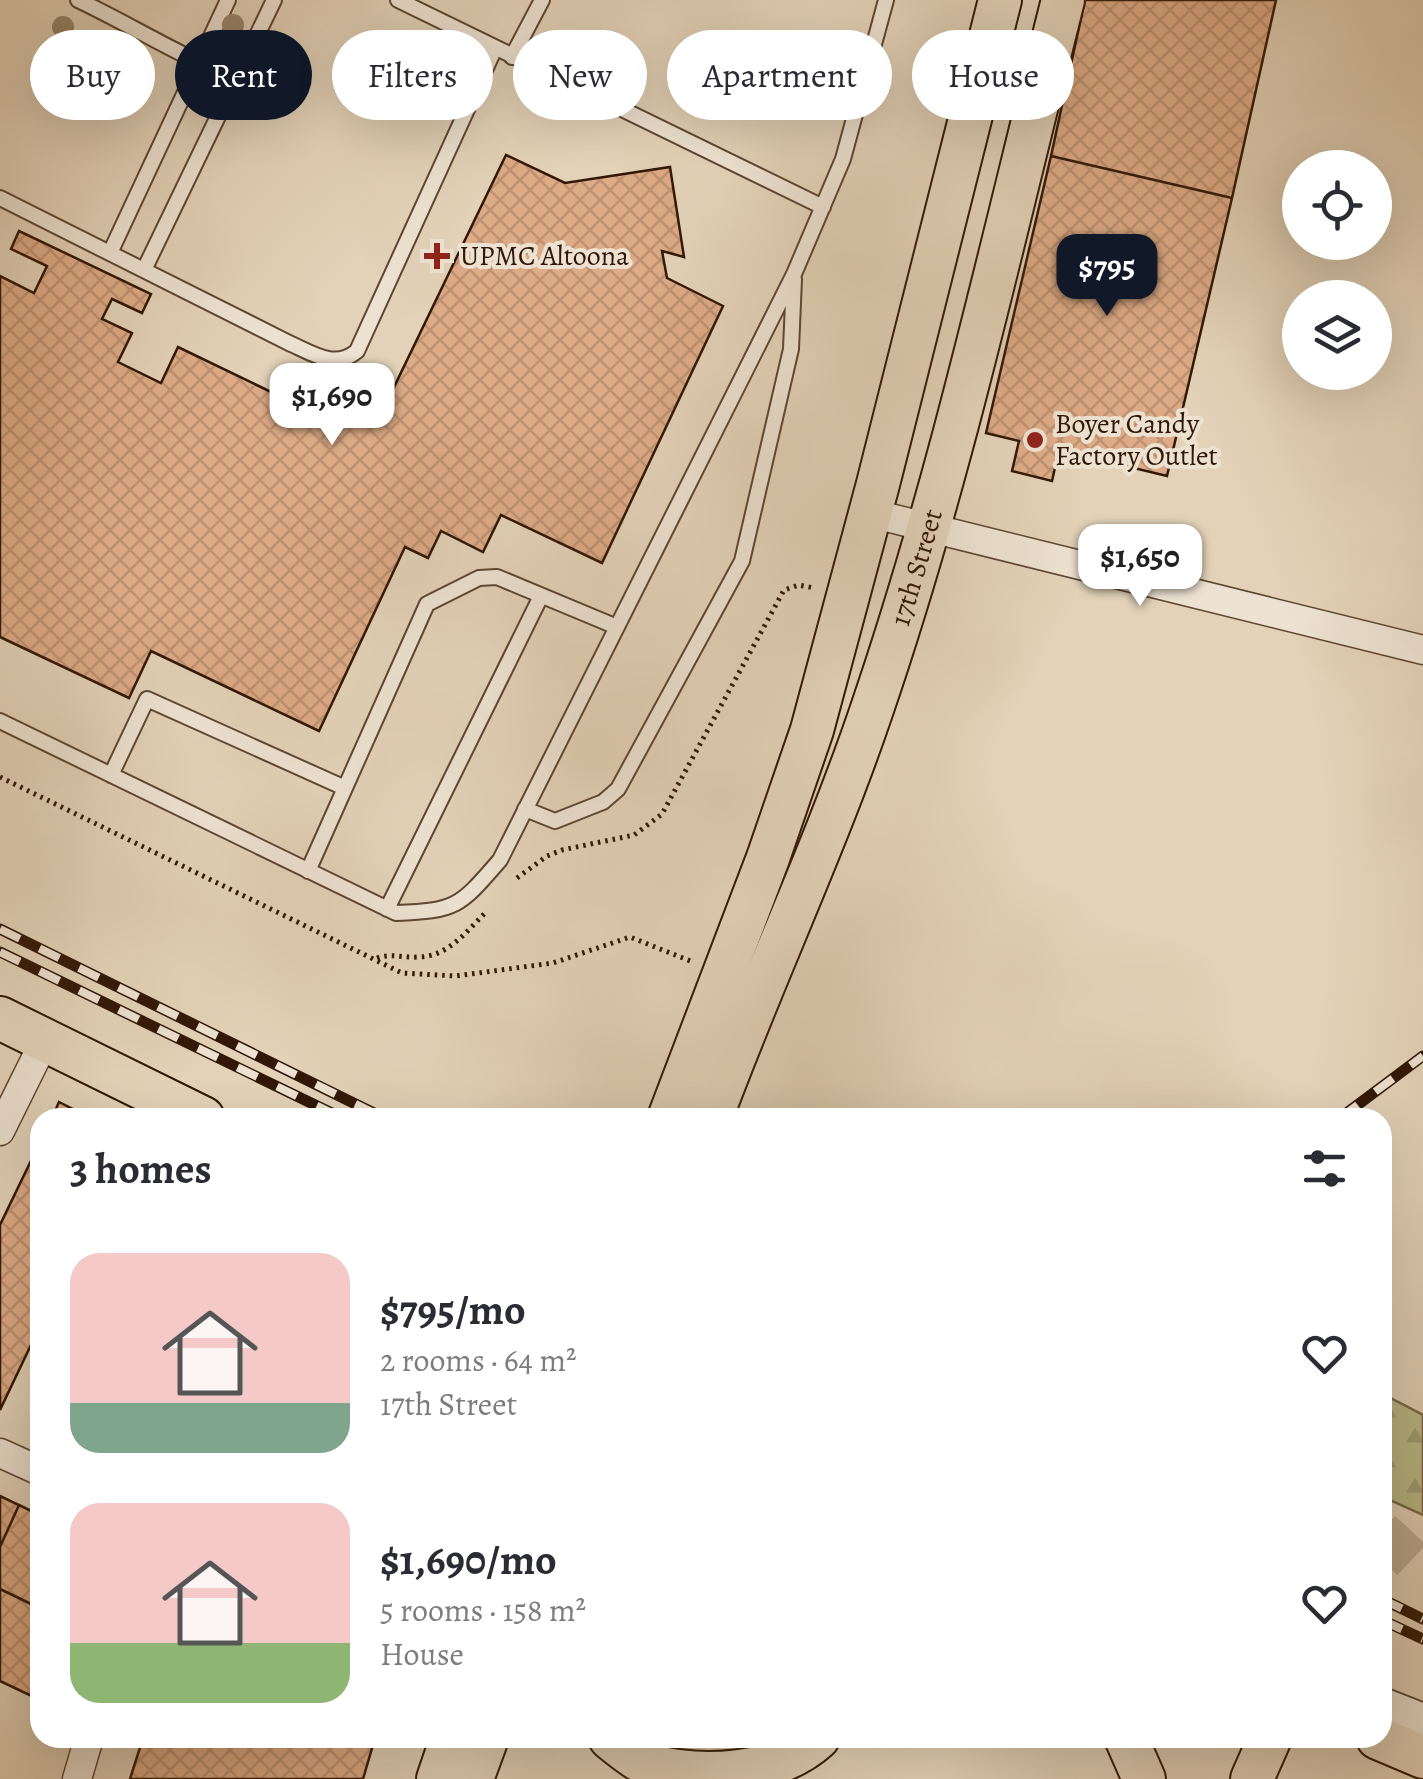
<!DOCTYPE html>
<html lang="en">
<head>
<meta charset="utf-8">
<style>
	body { margin:0; font-family:Alegreya,serif; background:#f7f7f7; color:#2b2b33; height:100vh; display:flex; flex-direction:column; font-size:38px; white-space:nowrap }
	* { box-sizing:border-box; margin:0 }
	p { font-size:32px; color:#7c7c81 }
	.icon { flex:none; width:55px; height:55px; fill:none; stroke:currentColor; stroke-width:2; stroke-linecap:round; stroke-linejoin:round }
	.map { position:relative; flex:1; overflow:hidden }
	.details { position:absolute; left:30px; top:1108px; width:1362px; height:640px; display:flex; flex-direction:column; background:#fff; border-radius:30px; box-shadow:0 10px 40px #0002 }
	.details>* { flex:none }
	.banner { position:absolute; left:30px; top:30px; width:1365px; height:90px; display:flex; gap:20px }
	.controls { position:absolute; left:1282px; top:150px; display:grid; gap:20px }
	.controls a { display:grid; place-items:center; width:110px; height:110px; border-radius:50%; background:#fff; box-shadow:0 10px 40px #0002; font-size:50px }
	.price { position:absolute; translate:-50% -85px; padding:0 22px; border-radius:20px; background:#fff; color:#222; font-size:32px; line-height:65px; filter:drop-shadow(0 2px 5px #0008) }
	.price::after { content:''; position:absolute; left:50%; top:60px; width:30px; height:22px; margin-left:-15px; background:inherit; clip-path:polygon(0 0,100% 0,50% 100%) }
	.price.active { background:#111827; color:#fff }
	ul { padding:0; list-style:none }
	li { display:flex; align-items:center; gap:30px; height:250px; padding:0 40px }
	li span { display:grid; place-items:center; flex:none; width:280px; height:200px; border-radius:30px; color:#555 }
	li>.icon { margin-inline-start:auto }
	span .icon { width:120px; height:120px; fill:#fffc; stroke-width:1 }
	li b { font-size:42px }
	h2 { display:flex; justify-content:space-between; align-items:center; height:120px; padding:0 40px; font-size:42px }
	.pill { padding:0 35px; border-radius:45px; background:#fff; box-shadow:0 10px 40px #0002; font-size:35px; line-height:90px }
	.pill.active { background:#111827; color:#fff }
	.map>svg:first-child { display:block }
	.forest { fill:url(#forest-firs); stroke:#766948; stroke-width:2.5 }
	.building { fill:url(#building-cross-hatch); stroke:#311806; stroke-width:2.5 }
	.lines { fill:none; stroke-linecap:round; stroke-linejoin:round }
	.primary-tunnel { stroke:#bfad94; stroke-width:42; stroke-dasharray:42 21; stroke-linecap:butt }
	.service-casing { stroke:#5e4632; stroke-width:18 }
	.minor-casing { stroke:#5e4632; stroke-width:31 }
	.tertiary-casing { stroke:#5e4632; stroke-width:36 }
	.primary-casing { stroke:#311806; stroke-width:46 }
	.path { stroke:#311806; stroke-width:5; stroke-dasharray:2.5 5; stroke-linecap:butt }
	.service { stroke:#ede2d1; stroke-width:14 }
	.minor { stroke:#ede2d1; stroke-width:28 }
	.tertiary { stroke:#ede2d1; stroke-width:32 }
	.primary { stroke:#e3d2b8; stroke-width:42 }
	.rail-casing { stroke:#311806; stroke-width:11 }
	.rail { stroke:#ede2d1; stroke-width:8; stroke-dasharray:22; stroke-linecap:butt }
	.tree { fill:#98876c }
	.poi-dot { fill:#8f2418; stroke:#ede2d1; stroke-width:4 }
	.labels { text-anchor:middle; dominant-baseline:central; stroke-width:8; stroke-linejoin:round; paint-order:stroke }
	.poi-label { font-size:28px; fill:#311806; stroke:#ede2d1; text-anchor:start }
	.street-label { font-size:28px; fill:#311806; stroke:#ede2d1 }
</style>
</head>
<body>
<div class="map">
<svg width="1423" height="1779" viewBox="0 0 1423 1779">
	<defs>
		<pattern id="forest-firs" width="22" height="20" patternUnits="userSpaceOnUse" patternTransform="scale(2.5)"><rect width="22" height="20" fill="#baba8a"/><path d="M5 1l3.5 6h-7zM16 11l3.5 6h-7z" fill="#a09f76"/></pattern>
		<pattern id="building-cross-hatch" width="8" height="8" patternUnits="userSpaceOnUse" patternTransform="scale(2.5)"><rect width="8" height="8" fill="#ddab86"/><path d="M0 0l8 8M0 8l8-8" fill="none" stroke="#be9272"/></pattern>
	</defs>
	<rect width="100%" height="100%" fill="#e3d2b8"/>
	<filter id="stains"><feTurbulence type="fractalNoise" baseFrequency=".002" numOctaves="4"/><feColorMatrix values="0 0 0 0 .2 0 0 0 0 .09 0 0 0 0 .02 0 0 0 .5 -.17"/></filter>
	<radialGradient id="worn" r=".72"><stop offset=".6" stop-color="#630" stop-opacity="0"/><stop offset="1" stop-color="#630" stop-opacity=".3"/></radialGradient>
	<!-- forest -->
	<path class="forest" d="M1383 1394 1423 1415V1515L1383 1497Z"/>
	<!-- building -->
	<path class="building" d="M1085 0H1276L1232 198 1051 156Z
		M506 155 565 183 670 167 684 257 662 251 667 278 723 306 602 563 501 515 483 552 441 531 428 558 405 547 319 731 151 651 129 698 0 637V276L34 293 47 266 11 249 19 231 151 294 142 313 112 299 102 319 132 333 118 362 161 383 178 347 329 420 342 395 381 414Z
		M1051 156 1232 198 1167 476 1059 450 1052 481 1012 471 1019 441 986 433Z
		M59 1102 91 1118H52Z
		M40 1142V1326L0 1410V1225Z
		M0 1496 19 1505 0 1547Z
		M19 1505 40 1515V1590L33 1605 0 1589V1547Z
		M0 1589 40 1608V1700L0 1681Z
		M143 1738H375L363 1779H130Z"/>
	<g class="lines">
		<!-- primary-tunnel -->
		<path class="primary-tunnel" d="M1382 1561 1423 1517"/>
		<!-- service casing -->
		<g class="service-casing">
			<path id="service" d="M78 0C131 25 181 57 236 78
				M398 0 823 207
				M512 57 542 0
				M0 198 289 343C312 353 335 370 357 351L495 48
				M110 253 228 0
				M144 270 274 0
				M0 721 396 913C457 911 460 906 500 860L794 274 843 159 886 0
				M111 775 147 699 345 788
				M525 809 555 821 603 802 618 789 742 561 791 349 794 279
				M308 871 427 604 479 578 497 577 617 627
				M387 909 541 596"/>
		</g>
		<!-- minor casing -->
		<g class="minor-casing">
			<path id="minor" d="M870 513 1423 650
				M0 1131 45 1040
				M0 1453 40 1471
				M77 1779 89 1738"/>
		</g>
		<!-- tertiary casing -->
		<g class="tertiary-casing">
			<path id="tertiary" d="M1382 1704 1423 1720"/>
		</g>
		<!-- primary casing -->
		<g class="primary-casing">
			<g id="primary">
				<path d="M0 1018 203 1118"/>
				<path d="M669 1118 768 858 812 730 878 484 1000 0"/>
				<path id="s1" d="M711 1118C762 980 825 848 872 709 951 478 1003 237 1063 0"/>
				<path d="M610 1738C621 1747 634 1758 648 1765 701 1779 775 1777 818 1738"/>
				<path d="M1126 1738 1144 1779"/>
				<path d="M1378 1738 1423 1757"/>
				<path d="M438 1779 452 1738"/>
				<path d="M472 1779 487 1738"/>
				<path d="M1252 1779 1270 1738"/>
			</g>
		</g>
		<!-- path -->
		<path class="path" d="M0 777 402 973 456 976 553 963 630 937 693 962
			M517 878 547 856 562 850 634 835 662 814 784 590 799 585 814 588
			M377 958C391 953 403 958 418 957 448 957 467 931 486 912"/>
		<!-- service -->
		<use href="#service" class="service"/>
		<!-- minor -->
		<use href="#minor" class="minor"/>
		<!-- tertiary -->
		<use href="#tertiary" class="tertiary"/>
		<!-- primary -->
		<use href="#primary" class="primary"/>
		<!-- rail casing -->
		<g class="rail-casing">
			<path id="rail" d="M0 929 384 1118
				M0 952 342 1118
				M1340 1118 1423 1056
				M1382 1599 1423 1619
				M1382 1620 1423 1639"/>
		</g>
		<!-- rail -->
		<use href="#rail" class="rail"/>
	</g>
	<!-- trees -->
	<g class="tree">
		<circle cx="233" cy="25" r="11"/>
		<circle cx="63" cy="27" r="11"/>
		<circle cx="88" cy="41" r="11"/>
	</g>
	<!-- markers -->
	<g class="poi-dot">
		<path d="M432 241h10v10h10v10h-10v10h-10v-10h-10v-10h10z"/>
		<circle cx="1035" cy="440" r="10"/>
	</g>
	<g class="labels">
		<!-- poi labels -->
		<g class="poi-label">
			<text x="460" y="256">UPMC Altoona</text>
			<text x="1055" y="424">Boyer Candy<tspan x="1055" dy="32">Factory Outlet</tspan></text>
		</g>
		<!-- street labels -->
		<g class="street-label">
			<text stroke="none"><textPath href="#s1" startOffset="588">17th Street</textPath></text>
		</g>
	</g>
	<rect width="100%" height="100%" filter="url(#stains)"/>
	<rect width="100%" height="100%" fill="url(#worn)"/>
</svg>
<div class="controls">
<a><svg class="icon" aria-label="locate" viewBox="0 0 24 24"><circle cx="12" cy="12" r="6"/><path d="M12 2v4M12 18v4M2 12h4M18 12h4"/></svg></a>
<a><svg class="icon" aria-label="layers" viewBox="0 0 24 24"><path d="M12 4l9 5-9 5-9-5zM3 14l9 5 9-5"/></svg></a>
</div>
<b class="price active" style="left:1107px;top:319px">$795</b>
<b class="price" style="left:332px;top:448px">$1,690</b>
<b class="price" style="left:1140px;top:609px">$1,650</b>
<div class="banner">
<a class="pill">Buy</a>
<a class="pill active">Rent</a>
<a class="pill">Filters</a>
<a class="pill">New</a>
<a class="pill">Apartment</a>
<a class="pill">House</a>
</div>
<section class="details">
<h2>3 homes<svg class="icon" aria-label="filters" viewBox="0 0 24 24"><path d="M4 7h16M4 17h16"/><circle cx="9" cy="7" r="2"/><circle cx="15" cy="17" r="2"/></svg></h2>
<ul>
<li><span style="background:linear-gradient(#f6c9c9 75%,#7fa58c 0)"><svg class="icon" aria-label="home" viewBox="0 0 24 24"><path d="M3 11l9-7 9 7M6 9v11h12V9"/></svg></span><div><b>$795/mo</b><p>2 rooms · 64 m²</p><p>17th Street</p></div><svg class="icon" aria-label="heart" viewBox="0 0 24 24"><path d="M12 20l-8-8c-3-5 5-10 8-4 3-6 11-1 8 4z"/></svg></li>
<li><span style="background:linear-gradient(#f6c9c9 70%,#8fb573 0)"><svg class="icon" aria-label="home" viewBox="0 0 24 24"><path d="M3 11l9-7 9 7M6 9v11h12V9"/></svg></span><div><b>$1,690/mo</b><p>5 rooms · 158 m²</p><p>House</p></div><svg class="icon" aria-label="heart" viewBox="0 0 24 24"><path d="M12 20l-8-8c-3-5 5-10 8-4 3-6 11-1 8 4z"/></svg></li>
</ul>
</section>
</div>
</body>
</html>
